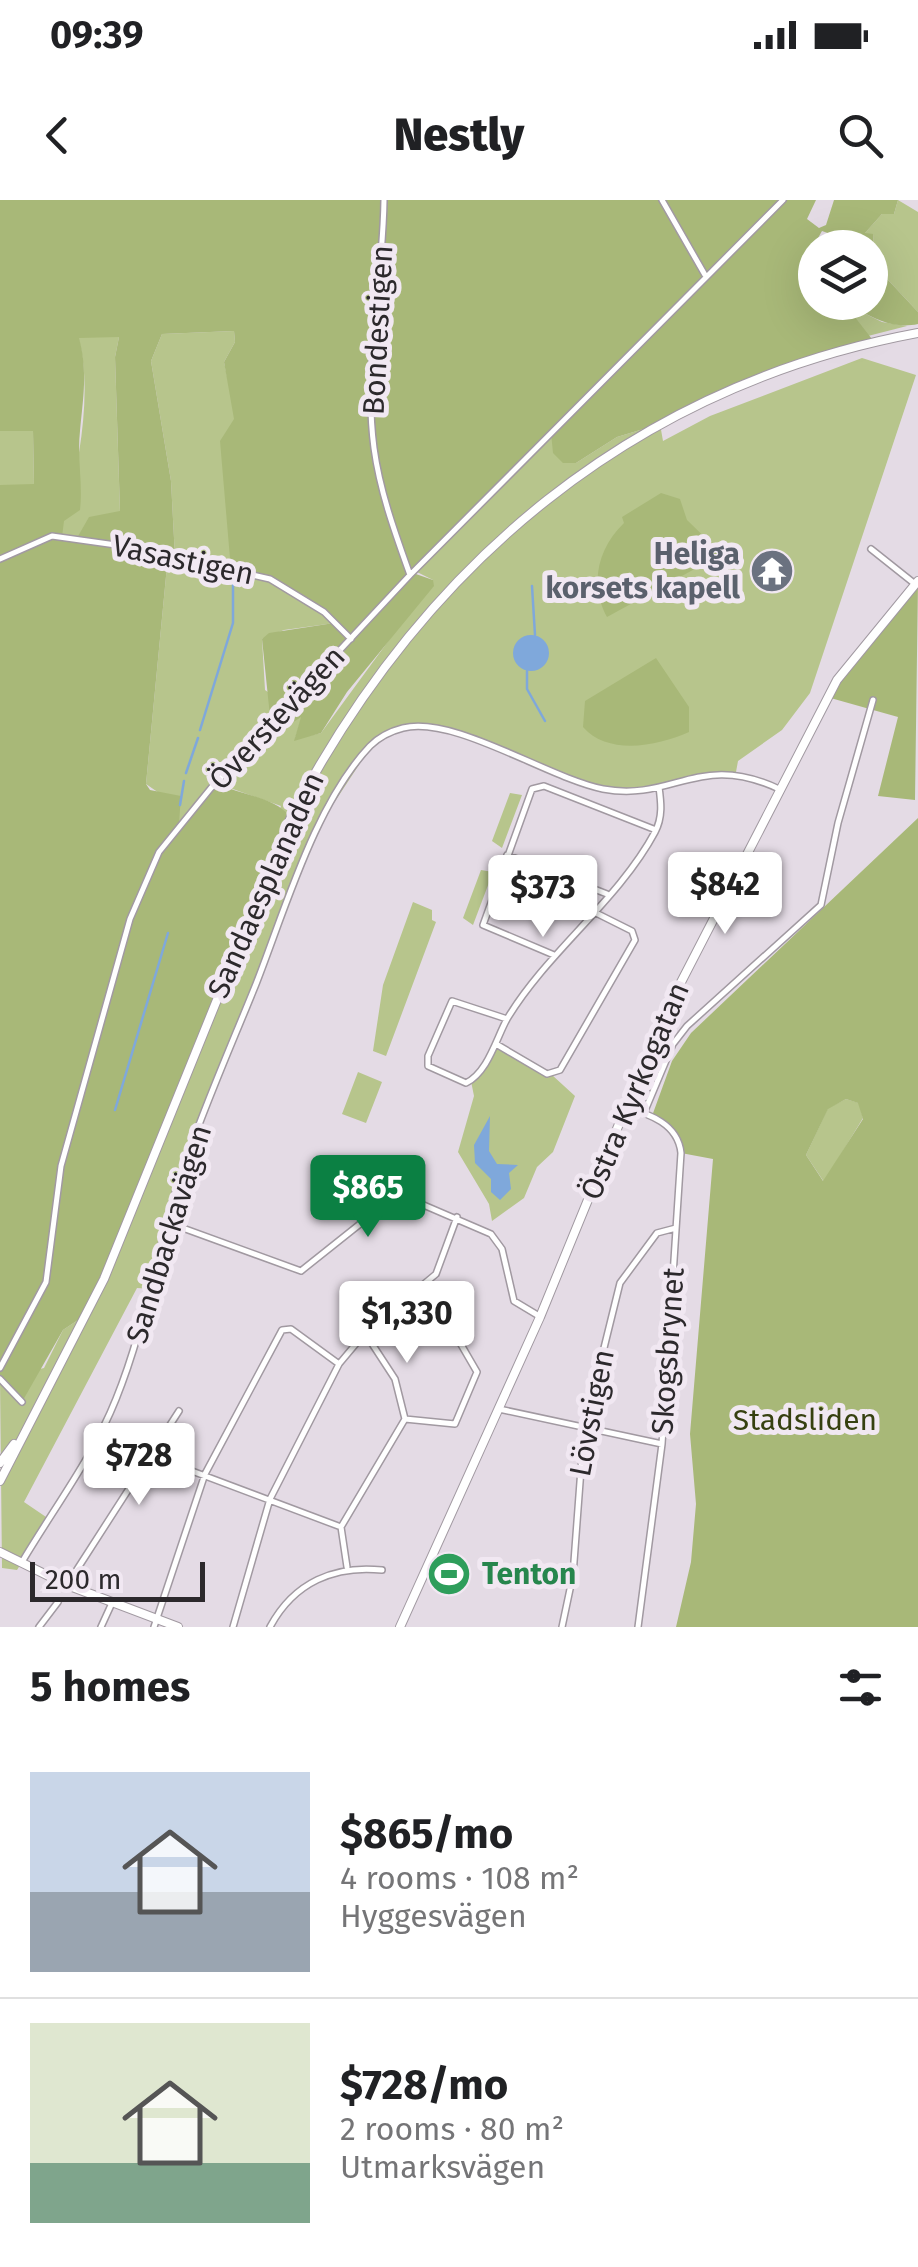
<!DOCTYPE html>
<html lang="en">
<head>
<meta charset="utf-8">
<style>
	body { margin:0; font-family:"Fira Sans",sans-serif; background:#f2f2f2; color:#202124; height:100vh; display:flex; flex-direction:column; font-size:38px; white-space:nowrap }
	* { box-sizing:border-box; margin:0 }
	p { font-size:32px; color:#757577 }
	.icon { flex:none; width:55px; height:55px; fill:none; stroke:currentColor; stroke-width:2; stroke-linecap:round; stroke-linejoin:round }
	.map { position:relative; height:1427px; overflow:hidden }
	.panel { display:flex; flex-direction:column; background:#fff; flex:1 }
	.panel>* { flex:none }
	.fabs { position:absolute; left:798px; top:30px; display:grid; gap:20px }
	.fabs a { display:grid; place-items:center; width:90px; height:90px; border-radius:50%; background:#fff; box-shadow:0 10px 40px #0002; font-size:50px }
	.scale { position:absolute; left:30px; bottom:25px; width:175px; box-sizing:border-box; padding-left:10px; border:5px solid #2c292c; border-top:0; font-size:28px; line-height:35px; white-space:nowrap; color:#2c292c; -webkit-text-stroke:8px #f1e8f2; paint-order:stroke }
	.price { position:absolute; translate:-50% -85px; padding:0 22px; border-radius:10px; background:#fff; color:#222; font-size:32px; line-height:65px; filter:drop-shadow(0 2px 5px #0008) }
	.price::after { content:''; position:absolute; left:50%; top:60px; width:30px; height:22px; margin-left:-15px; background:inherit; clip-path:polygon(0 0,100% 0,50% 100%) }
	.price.current { background:#0b8043; color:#fff }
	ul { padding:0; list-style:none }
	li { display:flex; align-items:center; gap:30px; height:250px; padding:0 30px }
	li+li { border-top:2px solid #e0e0e0 }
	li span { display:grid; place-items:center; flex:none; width:280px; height:200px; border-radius:0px; color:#555 }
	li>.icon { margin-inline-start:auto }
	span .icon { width:120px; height:120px; fill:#fffc; stroke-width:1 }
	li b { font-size:42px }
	h2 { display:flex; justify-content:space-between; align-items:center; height:120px; padding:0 30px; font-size:42px }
	.status { display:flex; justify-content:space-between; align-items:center; height:70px; padding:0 50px; background:#fff; direction:ltr }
	.status svg { height:28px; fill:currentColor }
	header { display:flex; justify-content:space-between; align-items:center; height:130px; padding:0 30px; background:#fff; font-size:45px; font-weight:800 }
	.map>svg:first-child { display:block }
	.green { fill:#b7c58c }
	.forest { fill:#a8b878; fill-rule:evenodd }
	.water { fill:#7fa8db }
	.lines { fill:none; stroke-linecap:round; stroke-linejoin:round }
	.stream { stroke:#7fa8db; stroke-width:2.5 }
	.minor-casing { stroke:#a199a1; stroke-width:8 }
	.tertiary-casing { stroke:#a199a1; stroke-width:10 }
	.secondary-casing { stroke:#a199a1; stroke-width:10 }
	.minor { stroke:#fff; stroke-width:5 }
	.tertiary { stroke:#fff; stroke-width:8 }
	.secondary { stroke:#fff; stroke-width:8 }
	.labels { text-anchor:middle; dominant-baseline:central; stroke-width:10; stroke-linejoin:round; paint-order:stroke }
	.street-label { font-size:30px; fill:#2c292c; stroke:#f1e8f2 }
	.worship-label { font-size:30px; font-weight:bold; fill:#5b616d; stroke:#f1e8f2; text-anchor:end }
	.park-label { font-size:30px; fill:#364010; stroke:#f1e8f2 }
	.leisure-label { font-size:30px; font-weight:bold; fill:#27864d; stroke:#f1e8f2; text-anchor:start }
</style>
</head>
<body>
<div class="status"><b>09:39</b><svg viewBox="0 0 49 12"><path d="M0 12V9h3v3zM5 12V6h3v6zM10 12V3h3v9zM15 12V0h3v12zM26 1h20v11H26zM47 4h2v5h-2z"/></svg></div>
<header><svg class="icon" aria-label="back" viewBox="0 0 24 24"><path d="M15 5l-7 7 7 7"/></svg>Nestly<svg class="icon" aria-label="search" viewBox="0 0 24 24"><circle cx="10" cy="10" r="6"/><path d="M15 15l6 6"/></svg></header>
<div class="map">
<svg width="918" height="1427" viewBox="0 0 918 1427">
	<rect width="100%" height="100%" fill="#e4dbe5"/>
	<!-- green -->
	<path class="green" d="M898 0 918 12V112L875 66 873 34H864L882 14H894Z
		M858 110 882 122 907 126 868 136 850 112Z
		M234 131 235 142 224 162 270 379 296 391 335 423 284 430 262 439 265 490 302 516 295 539 321 533 433 380 417 372 410 375 551 231 576 263 617 237 660 224 663 241 710 216 862 158 916 175 810 493 782 530 738 561 736 572 712 573 636 590 598 588 438 527 403 528 372 545 328 612 292 691 182 973 152 1089 137 1088 24 1302 49 1319 17 1370 2 1368 0 1179 44 1168 63 1130 87 1114 281 606 216 583 179 625 159 593 146 584 167 366 175 357 171 281 151 161 162 134Z
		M78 137H119L115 157 120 312 78 338 61 337V328C78 275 94 190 78 137Z
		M33 230 34 285H0V231Z
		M510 593 522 595 502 648 492 641Z
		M481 670 493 672 473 725 463 718Z
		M413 702 432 710V720L436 722 386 856 373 851 383 785Z
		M496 844 552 875 575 896 553 952 537 967 524 998 492 1021 489 1004 458 952 474 896 471 881Z
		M358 872 382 882 366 923 342 914Z
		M846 899 859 903 863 918 824 982 806 955 828 908Z"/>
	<!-- forest -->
	<path class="forest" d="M0 0H816L807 19 819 28 826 25 834 0H898L894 14H882L865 33 873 34 875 66 918 112V124C895 129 878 120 858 110L851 112 875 143 761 179 660 224 617 237 576 263H563L553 253 551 233 413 373 433 380 434 386 347 492 321 533 294 541 301 517 283 529 271 526 262 439 269 433 334 423C306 391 271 379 231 370L220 241 234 219 224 162 235 142 234 131 162 134 151 161 171 281 175 357 167 366 146 584 150 590 181 596 179 623 216 583C242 596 271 595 291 617L87 1114 63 1130 22 1202 0 1179V285L34 284 33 231H0ZM822 31 870 48V102H815V78L800 70ZM119 137 115 157 120 311 89 317 77 338 62 337 64 321 80 310C83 284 77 258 80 231 83 198 88 171 79 138Z
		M661 293 680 299 687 320 722 354 607 417C589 384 598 348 624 323L622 317Z
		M918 381 915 600 878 596 898 517 827 497Z
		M656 458 689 507V532C658 546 608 556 583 527L585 501Z
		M918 618V1427H676L691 1362 696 1304 690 1234 713 959 681 953 677 937 652 916 672 861 691 833ZM846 899 858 903 863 919 823 981 806 955 828 909Z"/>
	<!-- water -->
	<path class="water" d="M513 453a18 18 0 1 1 36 0a18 18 0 1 1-36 0Z
		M490 916 489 951 497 964 518 965 509 973 511 989 500 1000 491 992V979L475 963 474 945Z"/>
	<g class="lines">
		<!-- stream -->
		<path class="stream" d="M532 386 535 435
			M527 471V489L545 521
			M200 530 233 423V377
			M186 573 198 538
			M180 605 184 581
			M115 910 168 733"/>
		<!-- minor casing -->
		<g class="minor-casing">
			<path id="minor" d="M384 0C383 82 363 166 374 248 380 292 395 333 410 375
				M662 0 705 75
				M871 349 915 384
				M0 359 52 336 123 346 270 379 324 412 351 439
				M507 655 607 694
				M554 755 483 725 532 589 544 586 656 630
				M507 819 452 801 428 856V866L466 883C488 872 496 839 507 819 548 751 618 701 655 632 663 617 661 602 659 587
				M496 844 547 874 560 870 635 740 632 731 592 711
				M624 907C650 914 678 924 681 953L662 1244 638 1427
				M644 913 673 844 687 826 821 705 838 623 873 500
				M169 1023 301 1071 365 1020 379 994 391 991 491 1034 502 1049 514 1101 539 1116
				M365 1133 395 1179 405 1219
				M0 1168 46 1082 61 966 130 719 159 652 211 588 410 375 783 0
				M0 1179 22 1202
				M499 1209 662 1244
				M405 1219 455 1224 477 1172 427 1086
				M152 1256 341 1327 347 1367
				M341 1327 405 1219
				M22 1362C54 1308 93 1257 116 1199 146 1125 157 1048 181 974 203 909 231 846 256 784 285 710 315 604 370 546 379 537 391 531 403 528 454 515 548 578 603 589 674 602 699 551 779 589
				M67 1385 179 1211
				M39 1427 58 1402
				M101 1427 112 1403
				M154 1427 205 1274 282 1130 291 1129 339 1164
				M233 1427 270 1299 339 1164 365 1133 436 1074 457 1017
				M270 1427C294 1382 335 1365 382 1370
				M562 1427 573 1375 584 1229 620 1083 657 1033 676 1028"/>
		</g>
		<!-- tertiary casing -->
		<g class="tertiary-casing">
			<path id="tertiary" d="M0 1352 67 1385 178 1427
				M400 1427 540 1117 662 819 837 480 918 381"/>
		</g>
		<!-- secondary casing -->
		<g class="secondary-casing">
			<path id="secondary" d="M0 1263 14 1244
				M0 1281 104 1079 291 617C423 364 633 186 918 133"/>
		</g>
		<!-- minor -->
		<use href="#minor" class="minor"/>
		<!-- tertiary -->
		<use href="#tertiary" class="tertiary"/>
		<!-- secondary -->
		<use href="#secondary" class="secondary"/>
	</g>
	<!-- icons -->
	<defs>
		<g id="temple-disc" transform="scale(2.25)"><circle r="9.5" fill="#6b7280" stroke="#f1e8f2"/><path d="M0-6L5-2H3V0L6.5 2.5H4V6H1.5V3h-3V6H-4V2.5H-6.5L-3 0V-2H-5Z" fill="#fff"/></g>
		<g id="stadium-disc" transform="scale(2.25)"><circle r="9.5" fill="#2e9e5b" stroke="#f1e8f2"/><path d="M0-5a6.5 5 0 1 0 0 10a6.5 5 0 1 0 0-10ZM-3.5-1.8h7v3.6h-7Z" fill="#fff"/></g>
	</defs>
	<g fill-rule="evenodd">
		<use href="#temple-disc" x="772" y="371"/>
		<use href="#stadium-disc" x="449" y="1374"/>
	</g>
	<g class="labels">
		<!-- street labels -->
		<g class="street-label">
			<text transform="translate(378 130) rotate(-87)">Bondestigen</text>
			<text transform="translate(183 360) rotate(12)">Vasastigen</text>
			<text transform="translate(277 518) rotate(-47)">Överstevägen</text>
			<text transform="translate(266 685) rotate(-66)">Sandaesplanaden</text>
			<text transform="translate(635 891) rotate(-67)">Östra Kyrkogatan</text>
			<text transform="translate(169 1034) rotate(-73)">Sandbackavägen</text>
			<text transform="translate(668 1151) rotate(-86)">Skogsbrynet</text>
			<text transform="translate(592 1213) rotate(-79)">Lövstigen</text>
		</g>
		<!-- worship labels -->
		<g class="worship-label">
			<text x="740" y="354">Heliga<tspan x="740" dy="34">korsets kapell</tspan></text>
		</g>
		<!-- park labels -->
		<g class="park-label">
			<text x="805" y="1220">Stadsliden</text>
		</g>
		<!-- leisure labels -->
		<g class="leisure-label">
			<text x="482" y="1374">Tenton</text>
		</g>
	</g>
</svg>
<div class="fabs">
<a><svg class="icon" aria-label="layers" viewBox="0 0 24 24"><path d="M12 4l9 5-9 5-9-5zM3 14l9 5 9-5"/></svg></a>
</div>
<div class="scale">200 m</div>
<b class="price" style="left:725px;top:737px">$842</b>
<b class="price" style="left:543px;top:740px">$373</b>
<b class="price current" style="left:368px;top:1040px">$865</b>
<b class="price" style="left:407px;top:1166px">$1,330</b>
<b class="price" style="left:139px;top:1308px">$728</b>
</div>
<section class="panel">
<h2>5 homes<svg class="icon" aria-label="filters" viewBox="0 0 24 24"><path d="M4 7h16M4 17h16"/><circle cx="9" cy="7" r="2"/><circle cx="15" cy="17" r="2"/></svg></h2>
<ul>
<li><span style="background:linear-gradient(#c9d6e8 60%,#9aa5b1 0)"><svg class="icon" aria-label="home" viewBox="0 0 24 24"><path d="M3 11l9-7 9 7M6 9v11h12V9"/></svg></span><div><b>$865/mo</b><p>4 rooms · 108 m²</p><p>Hyggesvägen</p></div></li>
<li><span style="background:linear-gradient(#dfe7d0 70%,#7fa58c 0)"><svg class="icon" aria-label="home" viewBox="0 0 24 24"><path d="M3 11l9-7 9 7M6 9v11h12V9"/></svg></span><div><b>$728/mo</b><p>2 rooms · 80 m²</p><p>Utmarksvägen</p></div></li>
</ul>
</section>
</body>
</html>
